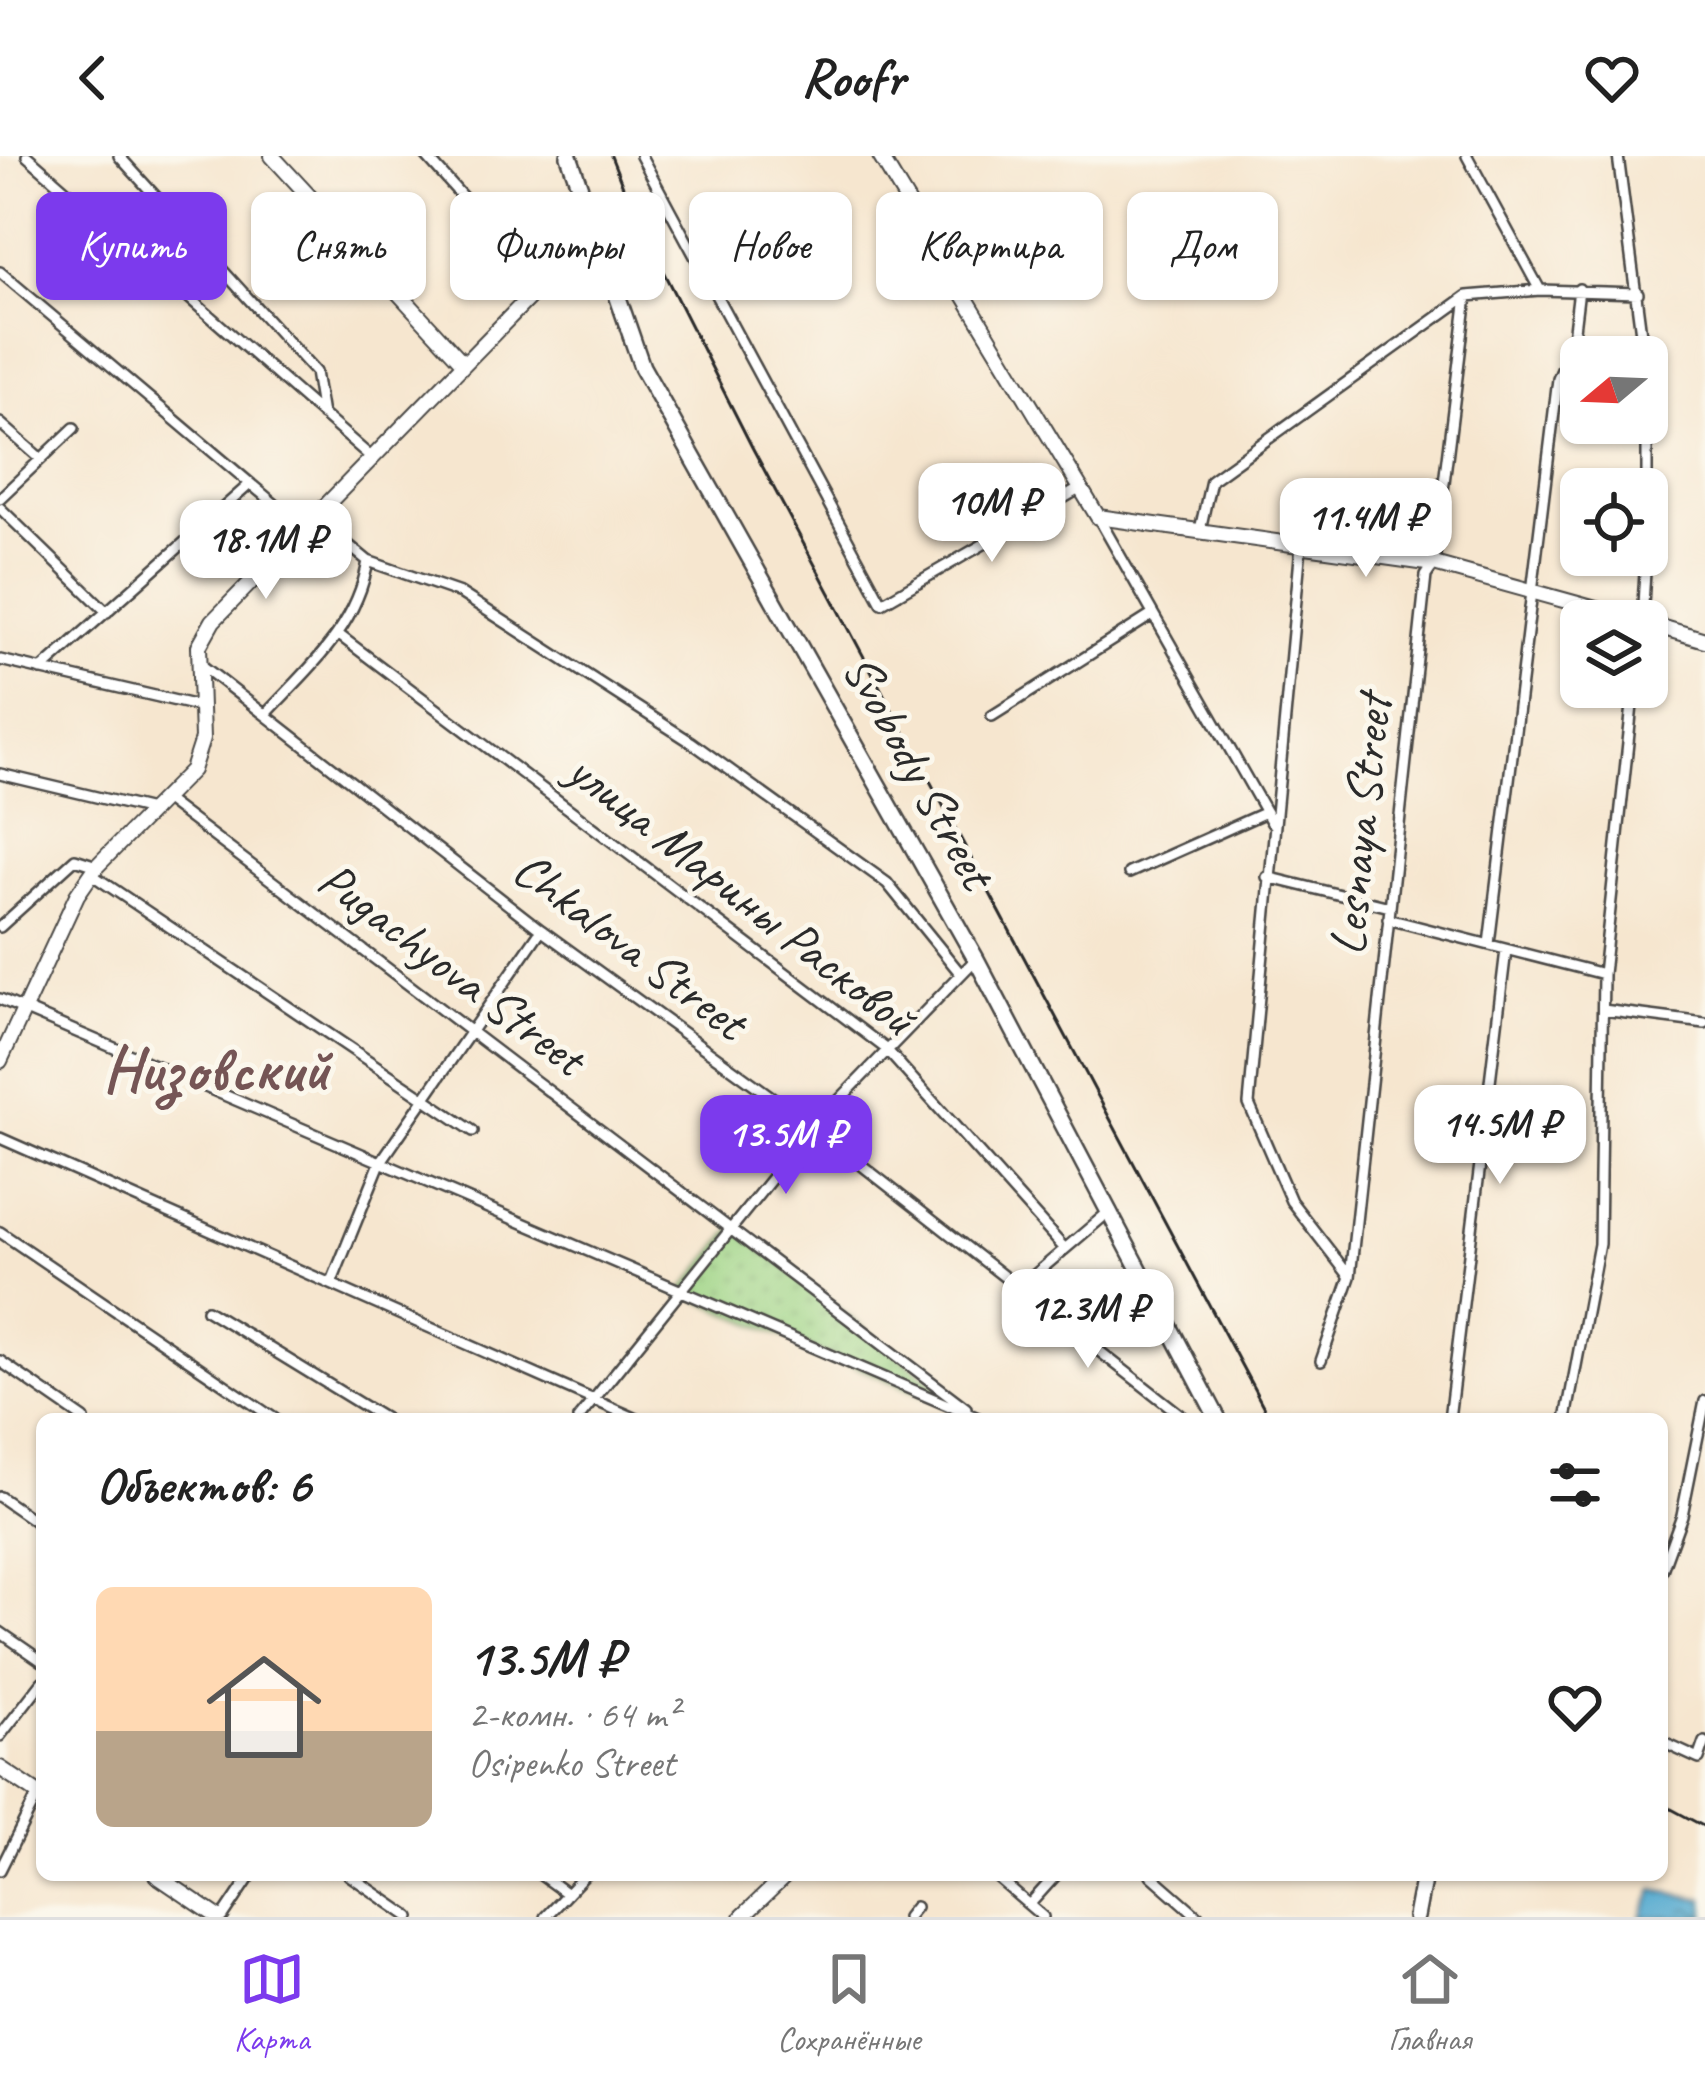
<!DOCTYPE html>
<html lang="ru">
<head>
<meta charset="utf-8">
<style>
	body { margin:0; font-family:Caveat,sans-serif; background:#f2f2f2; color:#222; height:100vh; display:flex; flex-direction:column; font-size:45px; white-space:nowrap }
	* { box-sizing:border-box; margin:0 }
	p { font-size:39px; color:#767676 }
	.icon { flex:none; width:66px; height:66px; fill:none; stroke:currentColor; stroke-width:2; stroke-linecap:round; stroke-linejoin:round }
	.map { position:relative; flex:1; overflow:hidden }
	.sheet { position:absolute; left:36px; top:1257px; width:1632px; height:468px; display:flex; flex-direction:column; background:#fff; border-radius:18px; box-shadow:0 3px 9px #0004 }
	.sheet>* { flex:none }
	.top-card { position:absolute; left:36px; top:36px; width:1635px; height:108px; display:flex; gap:24px }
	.needle { width:78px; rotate:251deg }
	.controls { position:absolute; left:1560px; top:180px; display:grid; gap:24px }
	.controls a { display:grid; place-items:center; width:108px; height:108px; border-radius:18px; background:#fff; box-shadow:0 3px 9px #0004; font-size:60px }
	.price { position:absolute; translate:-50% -102px; padding:0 27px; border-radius:24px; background:#fff; color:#222; font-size:39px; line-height:78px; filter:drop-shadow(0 3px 6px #0008) }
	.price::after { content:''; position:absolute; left:50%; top:72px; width:36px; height:27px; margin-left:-18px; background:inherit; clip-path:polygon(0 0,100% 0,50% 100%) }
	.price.on { background:#7c3aed; color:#fff }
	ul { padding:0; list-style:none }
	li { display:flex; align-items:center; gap:36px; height:300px; padding:0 60px }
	li span { display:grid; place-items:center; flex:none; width:336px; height:240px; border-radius:18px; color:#555 }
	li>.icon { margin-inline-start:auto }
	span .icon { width:144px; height:144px; fill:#fffc; stroke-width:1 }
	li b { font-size:51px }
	h2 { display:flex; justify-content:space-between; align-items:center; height:144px; padding:0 60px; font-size:51px }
	.pill { padding:0 42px; border-radius:18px; background:#fff; box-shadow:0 3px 9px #0004; font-size:42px; line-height:108px }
	.pill.on { background:#7c3aed; color:#fff }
	header { display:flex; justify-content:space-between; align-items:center; height:156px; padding:0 60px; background:#fff; font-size:54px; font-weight:800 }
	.tabs { display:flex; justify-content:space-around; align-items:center; height:168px; border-top:3px solid #e0e0e0; background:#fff; font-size:33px; color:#767676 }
	.tabs a { display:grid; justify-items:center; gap:6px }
	.tabs .on { color:#7c3aed }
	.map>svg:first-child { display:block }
	.park { fill:url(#park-dots); stroke:#648058; stroke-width:3 }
	.water { fill:url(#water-ripples); stroke:#3e6a7d; stroke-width:3 }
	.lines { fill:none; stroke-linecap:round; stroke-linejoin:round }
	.street-casing { stroke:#494744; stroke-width:14 }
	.secondary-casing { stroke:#494744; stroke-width:18 }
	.primary-casing { stroke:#494744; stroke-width:20 }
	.street { stroke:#fff; stroke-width:9 }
	.secondary { stroke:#fff; stroke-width:14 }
	.primary { stroke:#fff; stroke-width:15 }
	.rail { stroke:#2b2b2b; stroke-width:3 }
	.labels { text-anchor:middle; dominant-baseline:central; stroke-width:10; stroke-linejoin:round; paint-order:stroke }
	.street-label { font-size:51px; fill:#2b2b2b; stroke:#fbf7ec }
	.district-label { font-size:63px; font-weight:bold; fill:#755555; stroke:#fbf7ec }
</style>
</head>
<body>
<header><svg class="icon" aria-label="back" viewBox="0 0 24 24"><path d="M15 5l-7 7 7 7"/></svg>Roofr<svg class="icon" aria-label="heart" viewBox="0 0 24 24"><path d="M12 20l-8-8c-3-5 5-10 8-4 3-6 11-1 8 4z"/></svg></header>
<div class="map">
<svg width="1705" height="1761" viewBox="0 0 1705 1761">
	<defs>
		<pattern id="park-dots" width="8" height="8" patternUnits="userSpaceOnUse" patternTransform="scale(3)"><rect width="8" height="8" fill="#9ed485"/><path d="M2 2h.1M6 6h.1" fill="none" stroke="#88b673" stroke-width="1.8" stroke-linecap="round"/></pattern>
		<pattern id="water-ripples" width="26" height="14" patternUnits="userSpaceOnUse" patternTransform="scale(3)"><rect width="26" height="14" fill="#52a9cf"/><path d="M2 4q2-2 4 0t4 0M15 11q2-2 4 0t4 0" fill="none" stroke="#448aa8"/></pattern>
	</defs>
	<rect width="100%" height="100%" fill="#fbf7ec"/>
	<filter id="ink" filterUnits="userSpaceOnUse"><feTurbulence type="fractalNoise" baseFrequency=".00833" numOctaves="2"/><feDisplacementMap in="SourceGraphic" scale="24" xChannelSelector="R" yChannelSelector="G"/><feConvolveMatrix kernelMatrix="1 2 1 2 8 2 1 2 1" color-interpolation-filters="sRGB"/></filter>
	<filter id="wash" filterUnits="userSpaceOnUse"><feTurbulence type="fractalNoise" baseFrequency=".004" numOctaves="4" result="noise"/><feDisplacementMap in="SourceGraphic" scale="48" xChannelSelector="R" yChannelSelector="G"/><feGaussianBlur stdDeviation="2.7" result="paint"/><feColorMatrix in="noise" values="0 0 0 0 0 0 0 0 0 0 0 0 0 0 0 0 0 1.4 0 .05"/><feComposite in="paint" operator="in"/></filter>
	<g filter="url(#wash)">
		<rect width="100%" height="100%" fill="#f6e6cf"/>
		<!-- park -->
		<path class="park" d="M734 1071 978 1262 681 1137Z"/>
		<!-- water -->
		<path class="water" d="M1654 1734 1704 1743 1705 1761H1642Z"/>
	</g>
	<g filter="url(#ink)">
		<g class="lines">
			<!-- street casing -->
			<g class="street-casing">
				<path id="street" d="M27 0 372 302
					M119 0 315 216 322 259
					M426 0 541 129
					M641 0 882 447 1079 333
					M1467 0 1540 134
					M1618 0 1644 201
					M0 116 303 372 323 368 368 405 460 437 691 586 887 727 960 817
					M1647 250V374
					M0 267 41 303
					M0 342 74 272
					M0 352 107 456
					M1098 361 1272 667
					M1200 374 1211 324 1467 140 1540 134 1638 137
					M1301 390 1249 948 1291 1045 1350 1121
					M1642 465 1646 399
					M339 479 885 892 1065 1093
					M0 504 202 551
					M200 508 541 774 813 971 1186 1263
					M41 514 250 328
					M266 558C310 511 357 471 368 405
					M992 560 1152 459
					M0 618 151 654
					M163 642 966 1252
					M1129 717 1266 656
					M91 718 473 975
					M1267 721 1390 751
					M1388 763 1603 818
					M0 771 75 703 97 710
					M1489 788 1558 223 1572 190 1579 133
					M0 843 978 1262
					M1603 854 1705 867
					M0 982 637 1263
					M0 1076 275 1263
					M331 1128 380 1007 541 774
					M1019 1132 1111 1054
					M207 1154 385 1263
					M0 1205 84 1263
					M1321 1205 1350 1121 1426 420 1434 408 1467 140
					M578 1263 813 971 976 803
					M1449 1263 1506 794
					M1566 1263 1599 1088 1603 818 1634 531
					M0 1341 42 1370
					M1662 1414 1682 1359 1705 1245
					M0 1476 42 1505
					M0 1580 42 1526
					M1662 1586 1699 1603 1705 1586
					M0 1714 38 1638
					M349 1719 410 1761
					M541 1719 567 1738
					M994 1719 1043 1761
					M1151 1719 1199 1761
					M1029 1749 1056 1719
					M223 1761 251 1719
					M545 1761 585 1719
					M907 1761 915 1751"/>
			</g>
			<!-- secondary casing -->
			<g class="secondary-casing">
				<path id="secondary" d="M272 0 464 208
					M880 0 1098 361 1434 408 1639 465
					M1647 467 1705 484
					M0 905 77 739 97 710 192 614 202 583 199 490 213 465 593 76
					M0 1612 42 1640
					M156 1719 218 1761
					M742 1761 786 1719"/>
			</g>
			<!-- primary casing -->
			<g class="primary-casing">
				<path id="primary" d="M569 0 642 211 976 803 1218 1263
					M1416 1761 1424 1719"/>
			</g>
			<!-- street -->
			<use href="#street" class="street"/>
			<!-- secondary -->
			<use href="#secondary" class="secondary"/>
			<!-- primary -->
			<use href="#primary" class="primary"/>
			<!-- rail -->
			<path class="rail" d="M611 0 633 56 752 291 1270 1263
				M1662 1648 1705 1671"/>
		</g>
	</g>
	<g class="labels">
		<!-- street labels -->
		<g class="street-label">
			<text transform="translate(919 615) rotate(61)">Svobody Street</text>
			<text transform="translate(1360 669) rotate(-84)">Lesnaya Street</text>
			<text transform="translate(742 738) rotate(38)">улица Марины Расковой</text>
			<text transform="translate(630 789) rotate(37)">Chkalova Street</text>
			<text transform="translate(452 812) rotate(37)">Pugachyova Street</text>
		</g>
		<!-- district labels -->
		<g class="district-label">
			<text x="216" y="913">Низовский</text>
		</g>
	</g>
</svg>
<div class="controls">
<a><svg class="needle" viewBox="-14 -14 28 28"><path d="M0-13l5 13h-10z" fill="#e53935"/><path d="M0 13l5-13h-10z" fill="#767676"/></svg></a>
<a><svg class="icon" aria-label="locate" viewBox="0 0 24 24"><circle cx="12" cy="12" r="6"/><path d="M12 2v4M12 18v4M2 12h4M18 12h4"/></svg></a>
<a><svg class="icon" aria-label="layers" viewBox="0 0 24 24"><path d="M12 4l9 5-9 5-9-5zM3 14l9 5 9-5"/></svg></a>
</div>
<b class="price" style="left:992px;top:409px">10M ₽</b>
<b class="price" style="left:1366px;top:424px">11.4M ₽</b>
<b class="price" style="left:266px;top:446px">18.1M ₽</b>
<b class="price" style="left:1500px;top:1031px">14.5M ₽</b>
<b class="price on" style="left:786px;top:1041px">13.5M ₽</b>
<b class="price" style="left:1088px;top:1215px">12.3M ₽</b>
<div class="top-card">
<a class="pill on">Купить</a>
<a class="pill">Снять</a>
<a class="pill">Фильтры</a>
<a class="pill">Новое</a>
<a class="pill">Квартира</a>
<a class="pill">Дом</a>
</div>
<section class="sheet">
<h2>Объектов: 6<svg class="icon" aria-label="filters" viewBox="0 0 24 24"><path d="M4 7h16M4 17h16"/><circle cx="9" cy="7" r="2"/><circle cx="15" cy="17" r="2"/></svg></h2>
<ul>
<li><span style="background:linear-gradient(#ffd9b3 60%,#b9a48a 0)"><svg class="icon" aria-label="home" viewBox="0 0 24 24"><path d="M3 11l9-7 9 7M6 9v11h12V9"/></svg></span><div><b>13.5M ₽</b><p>2-комн. · 64 m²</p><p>Osipenko Street</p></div><svg class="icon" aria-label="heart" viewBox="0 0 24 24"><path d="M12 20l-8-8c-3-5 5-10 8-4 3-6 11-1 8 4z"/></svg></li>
</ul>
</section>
</div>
<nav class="tabs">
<a class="on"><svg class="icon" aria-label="map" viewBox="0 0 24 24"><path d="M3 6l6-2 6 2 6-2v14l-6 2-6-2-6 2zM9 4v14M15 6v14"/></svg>Карта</a>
<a><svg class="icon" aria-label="saved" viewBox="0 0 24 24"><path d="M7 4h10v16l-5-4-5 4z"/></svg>Сохранённые</a>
<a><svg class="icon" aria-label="home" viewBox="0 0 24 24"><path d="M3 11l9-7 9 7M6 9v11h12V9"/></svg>Главная</a>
</nav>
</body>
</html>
